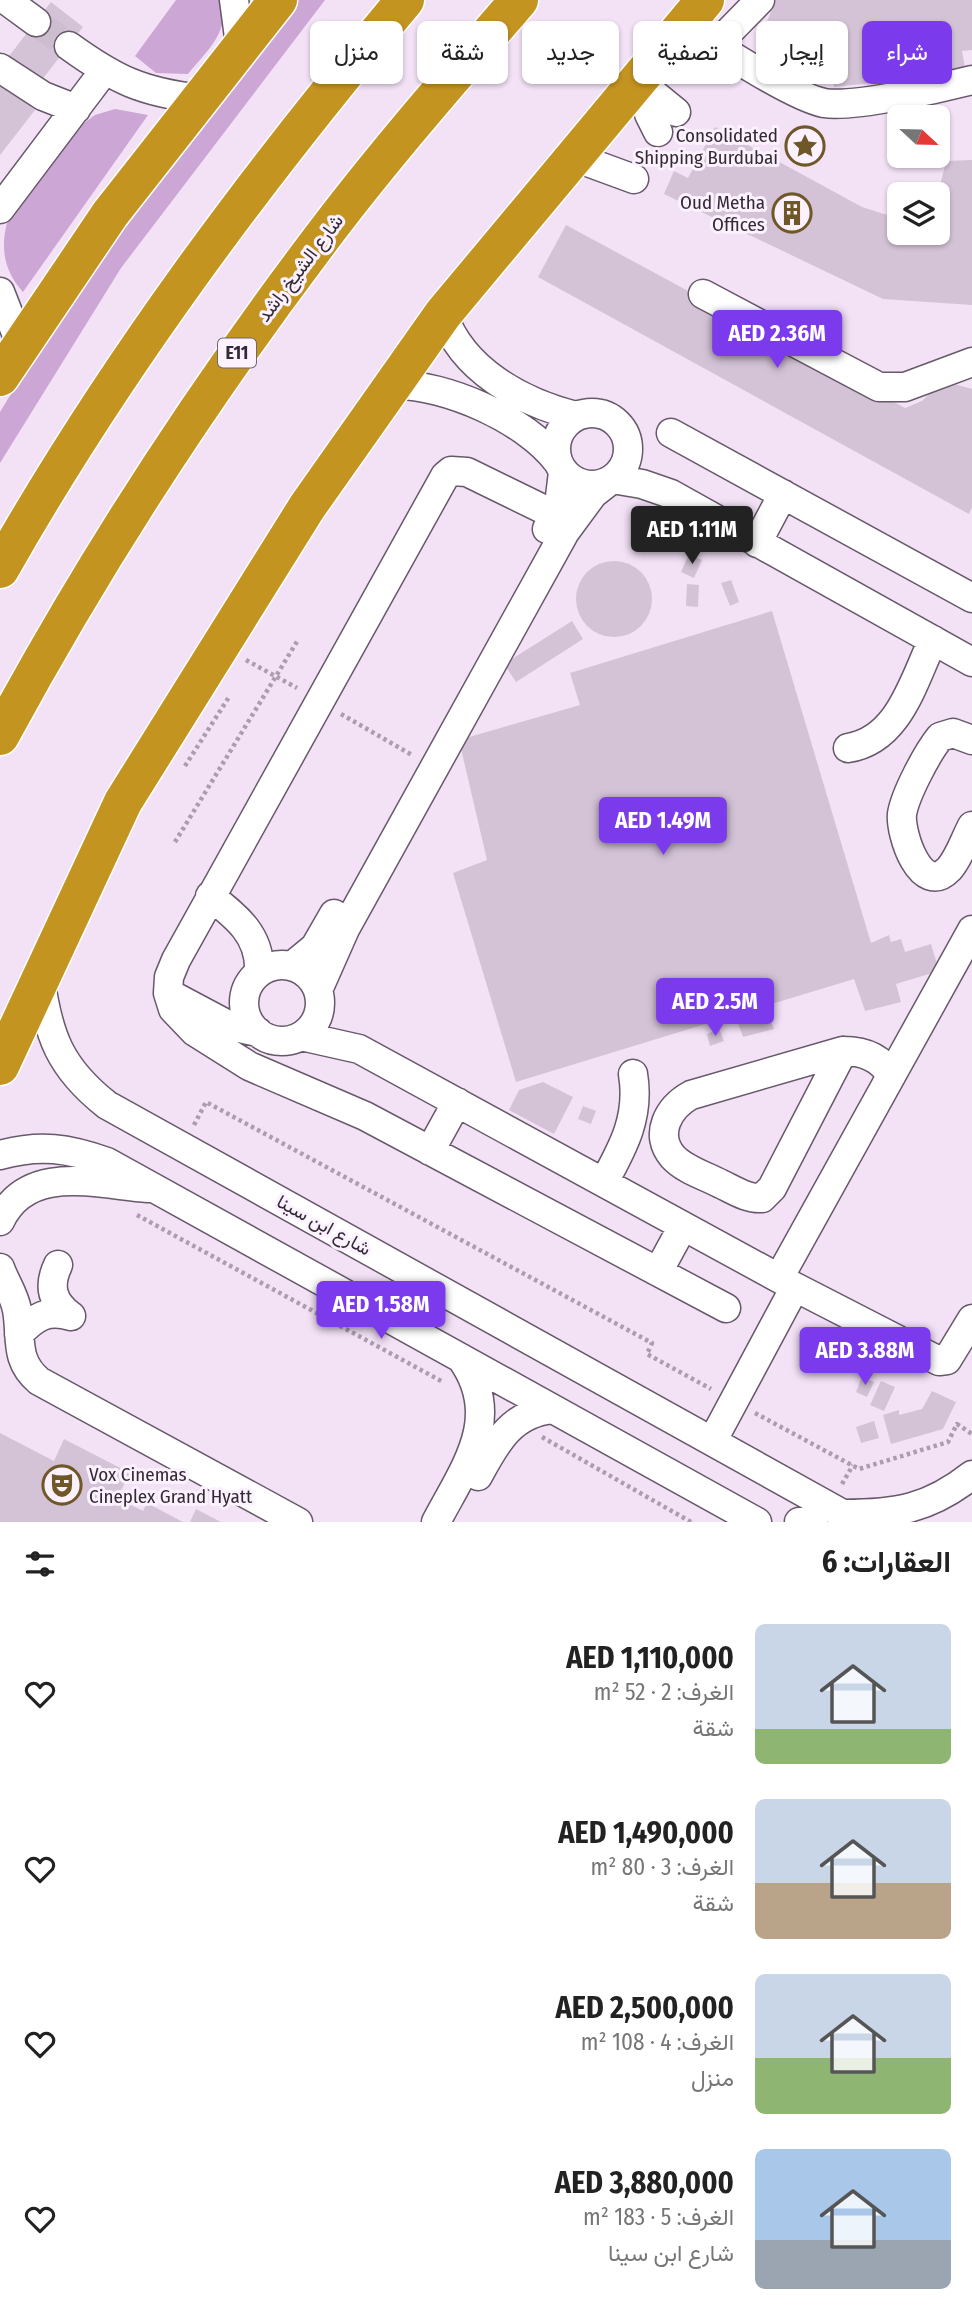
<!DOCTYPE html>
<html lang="ar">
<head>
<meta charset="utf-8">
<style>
	body { margin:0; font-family:"Fira Sans Condensed",Vazirmatn,sans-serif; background:#f2f2f2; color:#222; direction:rtl; height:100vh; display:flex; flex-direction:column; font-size:26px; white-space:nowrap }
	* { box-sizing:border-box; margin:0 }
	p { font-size:23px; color:#767676 }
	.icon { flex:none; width:38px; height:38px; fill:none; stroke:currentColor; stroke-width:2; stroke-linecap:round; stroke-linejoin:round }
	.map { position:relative; height:1522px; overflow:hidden; direction:ltr }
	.side { display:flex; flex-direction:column; background:#fff; flex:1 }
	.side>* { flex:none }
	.guide { position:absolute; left:21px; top:21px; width:931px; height:63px; direction:rtl; display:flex; gap:14px }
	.needle { width:46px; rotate:112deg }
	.buttons { position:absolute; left:887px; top:105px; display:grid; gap:14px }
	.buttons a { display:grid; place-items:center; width:63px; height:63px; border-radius:10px; background:#fff; box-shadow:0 2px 5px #0004; font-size:35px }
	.price { position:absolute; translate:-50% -60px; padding:0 16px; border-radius:7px; background:#7c3aed; color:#fff; font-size:23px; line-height:46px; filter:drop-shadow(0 2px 4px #0008) }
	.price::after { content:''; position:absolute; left:50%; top:42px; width:21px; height:16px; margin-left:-10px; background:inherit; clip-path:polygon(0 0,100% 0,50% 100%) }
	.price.selected { background:#222; color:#fff }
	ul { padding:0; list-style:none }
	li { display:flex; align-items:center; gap:21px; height:175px; padding:0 21px }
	li span { display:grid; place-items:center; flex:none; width:196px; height:140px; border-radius:10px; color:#555 }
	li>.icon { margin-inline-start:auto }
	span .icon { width:84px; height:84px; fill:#fffc; stroke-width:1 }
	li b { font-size:30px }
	h2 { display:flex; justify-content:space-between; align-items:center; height:84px; padding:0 21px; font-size:30px }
	.tag { padding:0 24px; border-radius:10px; background:#fff; box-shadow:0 2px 5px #0004; font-size:24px; line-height:63px }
	.tag.selected { background:#7c3aed; color:#fff }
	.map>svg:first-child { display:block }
	.green { fill:#cca6d4 }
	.building { fill:#d4c3d7 }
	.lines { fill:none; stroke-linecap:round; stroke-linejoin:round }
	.minor-tunnel { stroke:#ccbdcf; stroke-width:28; stroke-dasharray:28 14; stroke-linecap:butt }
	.minor-casing { stroke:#67586a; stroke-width:31 }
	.highway-casing { stroke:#fff; stroke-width:41 }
	.path { stroke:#ab9dad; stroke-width:4.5; stroke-dasharray:3.5 3.5; stroke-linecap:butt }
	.minor { stroke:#fff; stroke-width:28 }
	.highway { stroke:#c49421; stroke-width:38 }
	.labels { text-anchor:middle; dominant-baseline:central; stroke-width:6; stroke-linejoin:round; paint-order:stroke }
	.shield { fill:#fcf1fe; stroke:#6f6671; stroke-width:2 }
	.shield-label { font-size:18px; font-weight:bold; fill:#322b34 }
	.poi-label { font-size:19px; fill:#322b34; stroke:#fcf1fe; text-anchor:end }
	.street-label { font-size:19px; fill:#322b34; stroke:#fcf1fe }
</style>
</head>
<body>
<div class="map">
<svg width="972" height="1522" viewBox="0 0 972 1522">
	<rect width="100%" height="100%" fill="#f3e1f6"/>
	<!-- green -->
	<path class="green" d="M176 0H222C229 34 208 49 188 74L156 73 135 56Z
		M295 0H325L121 268 0 463V412L55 322Z
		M115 109 148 115 23 292C5 272 0 250 7 223L80 126 95 115Z"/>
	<!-- building -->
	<path class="building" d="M776 0H972V50L962 51 966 73 834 87 831 66 784 68 761 35Z
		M51 2 83 27 41 81 9 56Z
		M0 82 35 110 0 155Z
		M715 127 862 207 900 219V233H938V194L946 161 972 160V305L883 299 664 194 674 171 688 178Z
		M566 225 905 408 922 401 935 388 954 384 972 389V507L969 514 538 277Z
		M689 554 702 560 694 578 681 572Z
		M576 599a38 38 0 1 1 76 0a38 38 0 1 1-76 0Z
		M731 580 739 602 730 606 721 583Z
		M687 584 699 585 698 607 686 606Z
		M772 611 871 943 889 935 891 942 901 939 905 952 931 944 939 971 896 984 901 1002 865 1011 854 979 765 1006 774 1029 743 1037 735 1015 516 1082 453 873 487 860 459 740 580 705 570 673Z
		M572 621 583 639 516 682 504 664Z
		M719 1029 724 1041 710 1046 707 1034Z
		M543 1082 573 1097 554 1134 509 1110 519 1090Z
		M583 1106 596 1111 591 1124 578 1119Z
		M862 1377 874 1382 867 1397 856 1392Z
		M881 1381 895 1387 884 1411 870 1405Z
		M932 1391 956 1402 943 1429 891 1444 883 1415 899 1410V1415L922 1409Z
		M874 1421 879 1438 861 1443 856 1427Z
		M0 1433 54 1461 64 1439 130 1473 117 1498 143 1511 147 1503 183 1522H0Z
		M196 1509 221 1522H190Z"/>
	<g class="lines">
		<!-- minor-tunnel -->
		<path class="minor-tunnel" d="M36 22 69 46"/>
		<!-- minor casing -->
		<g class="minor-casing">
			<path id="minor" d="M6 0 36 22
				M234 0 240 45
				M684 26C717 46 791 96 824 103 853 108 941 88 972 80
				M716 45 760 0
				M69 46C116 80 142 92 200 99
				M0 68 43 96 76 109
				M638 81 676 112
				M654 95 649 114 658 132
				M574 157 634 179
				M0 209 104 71
				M0 292 20 343
				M703 294 879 387H905L972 362
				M443 314C462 370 521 402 576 416
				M394 385C446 384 526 420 557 461
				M556 449a36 36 0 1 1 72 0a36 36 0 1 1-72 0Z
				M671 433 972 598
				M612 479 642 484 671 494 972 662
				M555 515 467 472 451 471 445 476 176 960 169 977 168 993 173 1009 195 1032 249 1066 365 1116 726 1308
				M547 529 559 505 563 472
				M757 543 783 494
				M972 740 953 733 940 737C927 753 905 795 902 814 900 834 921 898 949 869 959 858 965 839 972 826
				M848 748C899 740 913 682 933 640
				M210 896C237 917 261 936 259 972
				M244 1003a38 38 0 1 1 76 0a38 38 0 1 1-76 0Z
				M292 966 315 947 334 914
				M40 977C48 1036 60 1068 107 1105L857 1522
				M318 990 345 929 565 532 593 494 607 483
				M168 993 230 1026 258 1032
				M301 1036 359 1049 795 1287 939 1361 947 1360 972 1319
				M843 1051 772 1188 762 1198C747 1199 734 1190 721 1184 706 1176 685 1170 673 1157 653 1134 669 1107 691 1095Z
				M843 1051C863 1051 881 1057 891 1076
				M430 1151 457 1102
				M0 1155C40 1144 68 1148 107 1162L757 1522
				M604 1182C624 1146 640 1116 633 1074
				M0 1221C27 1163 96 1184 148 1188
				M58 1265C48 1286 52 1302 71 1316
				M0 1268C5 1282 14 1294 17 1310 22 1338 14 1360 39 1381L298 1522
				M658 1272 683 1226
				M779 1278 972 930
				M19 1334C35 1317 47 1309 71 1316
				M713 1440 795 1287
				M478 1476C496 1443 511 1413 553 1409
				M843 1514C896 1514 929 1509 972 1475
				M436 1522C465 1467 504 1417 461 1358
				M799 1522H813"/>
		</g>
		<!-- highway casing -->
		<g class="highway-casing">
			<path id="highway" d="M0 377 110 214 278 0
				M0 569C116 365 255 179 405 0
				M0 736C92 566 197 403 314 248 378 162 449 81 519 0
				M0 1066 123 802 307 507 443 314 705 0"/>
		</g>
		<!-- path -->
		<path class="path" d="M246 660 297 688
			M341 714 412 755
			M185 766 229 697
			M175 842 298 640
			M194 1125 206 1102 652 1343 647 1354 711 1389
			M137 1215 443 1382
			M755 1413 859 1469 948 1442 957 1424 972 1434
			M542 1437 691 1522
			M842 1484 853 1465"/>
		<!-- minor -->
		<use href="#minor" class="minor"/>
		<!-- highway -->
		<use href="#highway" class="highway"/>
	</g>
	<!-- icons -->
	<defs>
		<g id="sight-ring" transform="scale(2.0125)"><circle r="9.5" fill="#fcf1fe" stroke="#6f5728" stroke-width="1.5"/><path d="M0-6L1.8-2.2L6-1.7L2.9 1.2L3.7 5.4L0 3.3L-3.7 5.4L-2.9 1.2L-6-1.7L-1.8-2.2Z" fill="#6f5728"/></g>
		<g id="building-ring" transform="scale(2.0125)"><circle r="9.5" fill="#fcf1fe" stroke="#6f5728" stroke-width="1.5"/><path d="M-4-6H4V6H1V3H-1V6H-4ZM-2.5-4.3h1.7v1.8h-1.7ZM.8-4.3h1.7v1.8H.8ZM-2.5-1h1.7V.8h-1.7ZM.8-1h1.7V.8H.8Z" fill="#6f5728"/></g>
		<g id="theatre-ring" transform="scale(2.0125)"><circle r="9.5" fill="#fcf1fe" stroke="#6f5728" stroke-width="1.5"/><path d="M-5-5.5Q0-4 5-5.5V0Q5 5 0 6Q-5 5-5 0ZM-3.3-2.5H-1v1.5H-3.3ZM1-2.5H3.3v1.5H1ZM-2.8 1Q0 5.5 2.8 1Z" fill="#6f5728"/></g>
	</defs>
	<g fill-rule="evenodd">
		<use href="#sight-ring" x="805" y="146"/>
		<use href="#building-ring" x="792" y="213"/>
		<use href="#theatre-ring" x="62" y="1485"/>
	</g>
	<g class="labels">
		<!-- shield labels -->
		<rect class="shield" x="218" y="338.5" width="38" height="29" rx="5"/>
		<g class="shield-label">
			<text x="237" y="353">E11</text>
		</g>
		<!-- poi labels -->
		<g class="poi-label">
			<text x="778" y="135">Consolidated<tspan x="778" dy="22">Shipping Burdubai</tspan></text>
			<text x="765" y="202">Oud Metha<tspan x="765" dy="22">Offices</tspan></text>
			<text x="89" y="1474" text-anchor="start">Vox Cinemas<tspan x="89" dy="22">Cineplex Grand Hyatt</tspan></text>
		</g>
		<!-- street labels -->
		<g class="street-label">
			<text transform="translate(300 268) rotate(-53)">شارع الشيخ راشد</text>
			<text transform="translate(324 1225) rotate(29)">شارع ابن سينا</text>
		</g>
	</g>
</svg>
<div class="buttons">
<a><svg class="needle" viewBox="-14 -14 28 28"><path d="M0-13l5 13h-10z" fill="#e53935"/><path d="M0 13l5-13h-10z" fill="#767676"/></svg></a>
<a><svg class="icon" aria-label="layers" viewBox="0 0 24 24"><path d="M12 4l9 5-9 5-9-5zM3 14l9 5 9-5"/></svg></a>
</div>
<b class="price" style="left:777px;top:370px">AED 2.36M</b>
<b class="price selected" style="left:692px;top:566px">AED 1.11M</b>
<b class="price" style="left:663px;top:857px">AED 1.49M</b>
<b class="price" style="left:715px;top:1038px">AED 2.5M</b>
<b class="price" style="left:381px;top:1341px">AED 1.58M</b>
<b class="price" style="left:865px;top:1387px">AED 3.88M</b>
<div class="guide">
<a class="tag selected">شراء</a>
<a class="tag">إيجار</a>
<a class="tag">تصفية</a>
<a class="tag">جديد</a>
<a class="tag">شقة</a>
<a class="tag">منزل</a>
</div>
</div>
<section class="side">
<h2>العقارات: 6<svg class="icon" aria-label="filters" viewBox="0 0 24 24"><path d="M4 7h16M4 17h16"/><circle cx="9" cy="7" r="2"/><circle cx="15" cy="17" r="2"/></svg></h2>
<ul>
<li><span style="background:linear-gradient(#c9d6e8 75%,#8fb573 0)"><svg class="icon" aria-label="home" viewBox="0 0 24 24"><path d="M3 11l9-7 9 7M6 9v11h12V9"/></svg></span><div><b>AED 1,110,000</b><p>الغرف: 2 · 52 m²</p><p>شقة</p></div><svg class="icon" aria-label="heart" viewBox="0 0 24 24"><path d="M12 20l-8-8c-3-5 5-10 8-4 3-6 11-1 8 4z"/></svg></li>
<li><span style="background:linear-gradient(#c9d6e8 60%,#b9a48a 0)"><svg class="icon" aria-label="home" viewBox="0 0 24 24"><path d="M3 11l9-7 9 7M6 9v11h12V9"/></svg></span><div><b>AED 1,490,000</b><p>الغرف: 3 · 80 m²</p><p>شقة</p></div><svg class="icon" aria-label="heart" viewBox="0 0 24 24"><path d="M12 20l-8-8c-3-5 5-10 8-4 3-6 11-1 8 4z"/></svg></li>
<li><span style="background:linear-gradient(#c9d6e8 60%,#8fb573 0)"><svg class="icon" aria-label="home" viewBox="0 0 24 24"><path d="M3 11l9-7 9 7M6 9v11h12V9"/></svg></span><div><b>AED 2,500,000</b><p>الغرف: 4 · 108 m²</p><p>منزل</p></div><svg class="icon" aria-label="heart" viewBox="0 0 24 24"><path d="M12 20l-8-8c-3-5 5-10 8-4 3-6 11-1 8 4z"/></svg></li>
<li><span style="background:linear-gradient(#a9c7e8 65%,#9aa5b1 0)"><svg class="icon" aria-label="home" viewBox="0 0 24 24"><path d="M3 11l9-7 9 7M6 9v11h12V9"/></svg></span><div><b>AED 3,880,000</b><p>الغرف: 5 · 183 m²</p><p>شارع ابن سينا</p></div><svg class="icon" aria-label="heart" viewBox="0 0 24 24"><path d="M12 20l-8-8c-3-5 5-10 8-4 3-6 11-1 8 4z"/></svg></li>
</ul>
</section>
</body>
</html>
